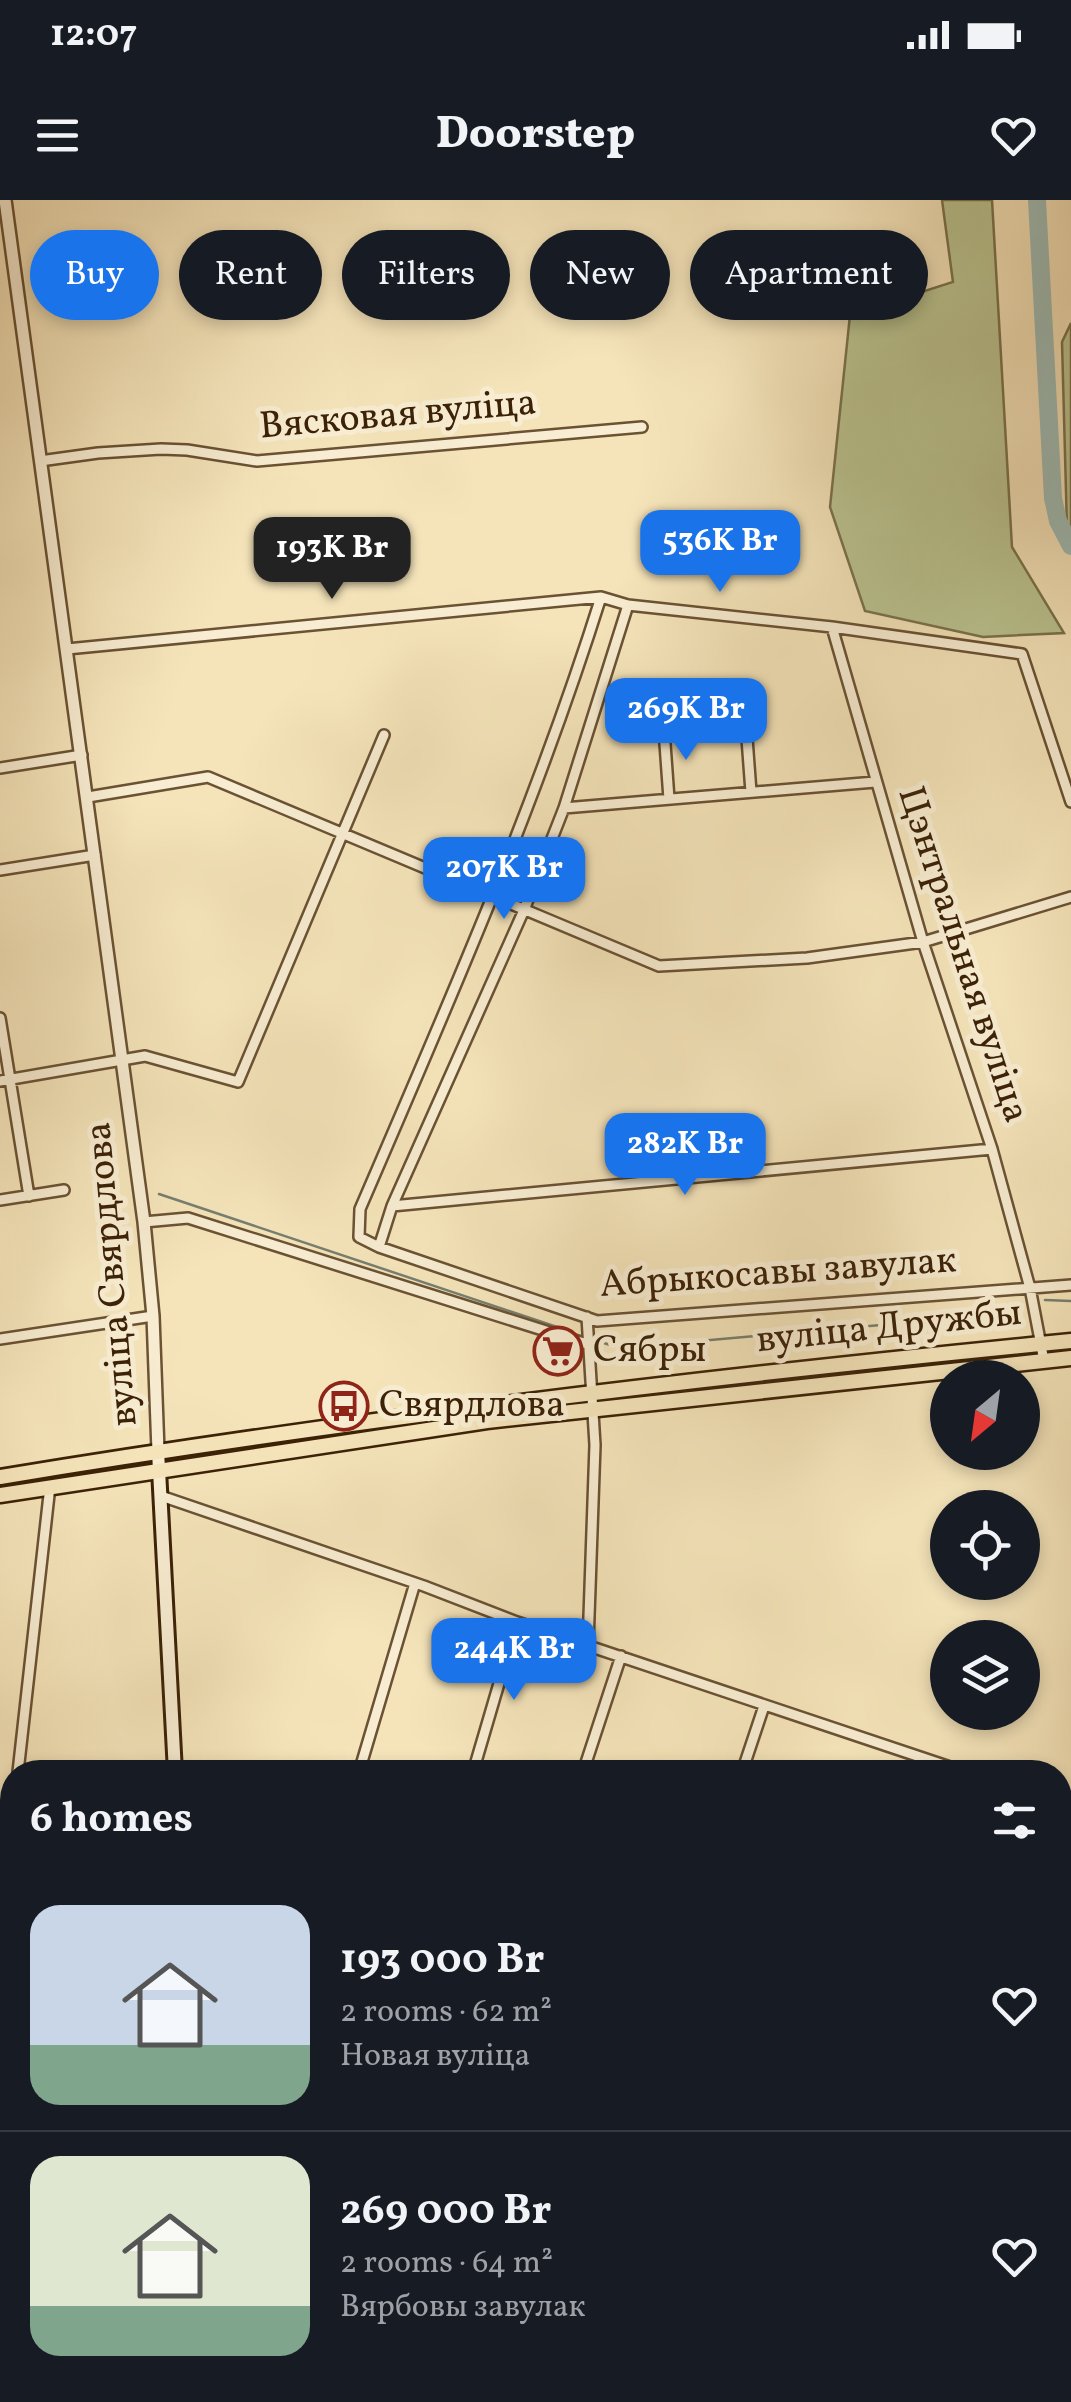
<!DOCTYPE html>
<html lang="en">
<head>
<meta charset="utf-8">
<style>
	body { margin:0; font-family:Vollkorn,serif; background:#242831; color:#f1f3f6; height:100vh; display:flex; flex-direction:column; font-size:38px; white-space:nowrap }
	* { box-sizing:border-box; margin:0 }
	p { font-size:32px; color:#9ea1a6 }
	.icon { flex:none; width:55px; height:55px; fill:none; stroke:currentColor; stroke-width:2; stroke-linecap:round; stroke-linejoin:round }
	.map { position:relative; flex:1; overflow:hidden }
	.sheet { position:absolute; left:0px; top:1560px; width:1072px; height:642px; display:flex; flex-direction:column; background:#171b24; border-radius:40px 40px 0 0; box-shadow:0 5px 15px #0003 }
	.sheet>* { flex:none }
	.banner { position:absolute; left:30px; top:30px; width:1012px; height:90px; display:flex; gap:20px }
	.needle { width:65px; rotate:209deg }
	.buttons { position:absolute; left:930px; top:1160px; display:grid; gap:20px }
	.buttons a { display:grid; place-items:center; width:110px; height:110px; border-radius:50%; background:#171b24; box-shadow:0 5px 15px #0003; font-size:50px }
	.price { position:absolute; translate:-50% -85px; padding:0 22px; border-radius:20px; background:#1a73e8; color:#fff; font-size:32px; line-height:65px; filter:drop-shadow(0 2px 5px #0008) }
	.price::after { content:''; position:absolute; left:50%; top:60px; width:30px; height:22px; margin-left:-15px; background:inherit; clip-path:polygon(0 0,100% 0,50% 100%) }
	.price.active { background:#222; color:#fff }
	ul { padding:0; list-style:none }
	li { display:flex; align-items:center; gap:30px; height:250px; padding:0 30px }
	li+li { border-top:2px solid #363941 }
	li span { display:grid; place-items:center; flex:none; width:280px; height:200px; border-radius:30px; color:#555 }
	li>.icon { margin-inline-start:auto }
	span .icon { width:120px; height:120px; fill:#fffc; stroke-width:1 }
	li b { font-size:42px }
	h2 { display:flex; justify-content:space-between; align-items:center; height:120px; padding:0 30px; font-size:42px }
	.tag { padding:0 35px; border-radius:45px; background:#171b24; box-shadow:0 5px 15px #0003; font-size:35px; line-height:90px }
	.tag.active { background:#1a73e8; color:#fff }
	.status { display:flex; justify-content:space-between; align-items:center; height:70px; padding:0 50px; background:#171b24; direction:ltr }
	.status svg { height:28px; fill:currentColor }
	header { display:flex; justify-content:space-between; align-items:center; height:130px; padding:0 30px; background:#171b24; font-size:45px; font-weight:800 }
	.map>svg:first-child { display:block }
	.green { fill:#bac491; stroke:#7a724c; stroke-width:2.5 }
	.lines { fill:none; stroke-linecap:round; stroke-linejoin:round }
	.stream { stroke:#767f70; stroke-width:2.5 }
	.river { stroke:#9ebdb7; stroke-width:18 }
	.minor-casing { stroke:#6a5233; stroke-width:14 }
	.tertiary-casing { stroke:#6a5233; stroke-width:16 }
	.secondary-casing { stroke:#3b2106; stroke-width:18 }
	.primary-casing { stroke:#3b2106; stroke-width:19 }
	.minor { stroke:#f8edd2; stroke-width:9 }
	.tertiary { stroke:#f8edd2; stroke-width:11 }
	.secondary { stroke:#f8edd2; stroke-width:12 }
	.primary { stroke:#f5e4ba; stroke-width:14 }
	.labels { text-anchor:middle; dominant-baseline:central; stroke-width:10; stroke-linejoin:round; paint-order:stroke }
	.street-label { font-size:38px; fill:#3b2106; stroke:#f8edd2 }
	.poi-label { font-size:38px; fill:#3b2106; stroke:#f8edd2; text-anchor:start }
</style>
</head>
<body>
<div class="status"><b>12:07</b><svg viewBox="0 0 49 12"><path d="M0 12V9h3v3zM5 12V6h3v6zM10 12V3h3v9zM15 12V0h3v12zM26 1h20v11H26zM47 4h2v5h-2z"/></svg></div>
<header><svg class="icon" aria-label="menu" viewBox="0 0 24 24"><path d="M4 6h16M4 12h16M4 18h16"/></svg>Doorstep<svg class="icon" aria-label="heart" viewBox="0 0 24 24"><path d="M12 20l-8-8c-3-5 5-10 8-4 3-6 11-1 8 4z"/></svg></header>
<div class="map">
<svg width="1071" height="2202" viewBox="0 0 1071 2202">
	<rect width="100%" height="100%" fill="#f5e4ba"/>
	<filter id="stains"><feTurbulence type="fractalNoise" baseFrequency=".002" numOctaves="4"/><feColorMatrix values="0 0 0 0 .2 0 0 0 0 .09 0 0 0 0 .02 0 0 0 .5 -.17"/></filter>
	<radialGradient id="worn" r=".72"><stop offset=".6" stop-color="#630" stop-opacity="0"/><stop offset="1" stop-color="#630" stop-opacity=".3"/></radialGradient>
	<!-- green -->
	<path class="green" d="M942 0H992L1012 347 1064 433 983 437 865 411 830 307 850 115 953 82Z
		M1071 123V335L1067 329 1062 142Z"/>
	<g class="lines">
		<!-- stream -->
		<path class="stream" d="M159 994 569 1131
			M1045 1100 1071 1101
			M594 1140 620 1148 994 1115 1021 1103"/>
		<!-- river -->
		<path class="river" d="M1037 0 1053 298 1058 321 1071 346"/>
		<!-- minor casing -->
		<g class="minor-casing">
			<path id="minor" d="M40 261 98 253 161 249 187 250 257 261 642 227
				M601 397C535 607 447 807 360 1009L359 1037 379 1047 597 1121 1071 1085
				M832 427 923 742 992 949 1030 1088 1044 1161
				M67 449 601 397 628 405 832 427 1022 454 1071 602
				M746 525 751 592
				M664 530 669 599
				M0 568 82 555
				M88 597 208 577 659 766 807 758 923 742 1071 697
				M564 608 875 582
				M0 670 95 655
				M0 818 29 996
				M0 881 145 856 238 882 384 535
				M0 1000 64 990
				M392 1006 524 710 564 608 628 405
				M144 1022 188 1018 587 1144
				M379 1047 392 1006 992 949
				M587 1117 595 1245 588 1445
				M0 1139 153 1116
				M161 1296 424 1386 517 1422 965 1572
				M18 1572 50 1286
				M359 1572 415 1383
				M473 1572 517 1422
				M583 1572 621 1456
				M742 1572 764 1506
				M0 1729 12 1620
				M0 1789 12 1790
				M1060 1954 1071 1958
				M0 1987 12 1992
				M0 2055 12 2025
				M518 2190 551 2202
				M172 2202 177 2190
				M277 2202 281 2190
				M641 2202 644 2190
				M753 2202 759 2190
				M906 2202 913 2190"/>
		</g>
		<!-- tertiary casing -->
		<g class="tertiary-casing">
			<path id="tertiary" d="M5 0 144 1022 153 1116 158 1251"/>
		</g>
		<!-- secondary casing -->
		<g class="secondary-casing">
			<path id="secondary" d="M158 1251 175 1572
				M1060 1811 1071 1810
				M1060 2146 1071 2150
				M63 2202 67 2190"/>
		</g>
		<!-- primary casing -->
		<g class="primary-casing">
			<path id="primary" d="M0 1277C355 1218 713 1176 1071 1141
				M0 1295 487 1221 1071 1158"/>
		</g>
		<!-- minor -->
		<use href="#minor" class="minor"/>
		<!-- tertiary -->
		<use href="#tertiary" class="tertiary"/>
		<!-- secondary -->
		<use href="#secondary" class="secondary"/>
		<!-- primary -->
		<use href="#primary" class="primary"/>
	</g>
	<!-- icons -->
	<defs>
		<g id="supermarket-ring" transform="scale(2.5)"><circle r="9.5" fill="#f8edd2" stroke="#8f2418" stroke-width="1.5"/><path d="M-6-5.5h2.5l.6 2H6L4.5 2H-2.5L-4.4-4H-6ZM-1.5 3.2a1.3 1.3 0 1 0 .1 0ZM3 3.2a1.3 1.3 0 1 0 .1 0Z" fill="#8f2418"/></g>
		<g id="bus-ring" transform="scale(2.5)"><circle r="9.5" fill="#f8edd2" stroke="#8f2418" stroke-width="1.5"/><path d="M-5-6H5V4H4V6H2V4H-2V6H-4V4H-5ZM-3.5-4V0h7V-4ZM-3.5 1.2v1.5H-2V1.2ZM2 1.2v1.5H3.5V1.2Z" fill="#8f2418"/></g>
	</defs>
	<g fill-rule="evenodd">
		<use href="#supermarket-ring" x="558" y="1151"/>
		<use href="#bus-ring" x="344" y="1206"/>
	</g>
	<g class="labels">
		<!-- street labels -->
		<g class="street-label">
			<text transform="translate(398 216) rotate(-5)">Вясковая вуліца</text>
			<text transform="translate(962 755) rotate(72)">Цэнтральная вуліца</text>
			<text transform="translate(113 1074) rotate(-95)">вуліца Свярдлова</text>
			<text transform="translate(778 1074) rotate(-4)">Абрыкосавы завулак</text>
			<text transform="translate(889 1128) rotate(-6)">вуліца Дружбы</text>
		</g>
		<!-- poi labels -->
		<g class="poi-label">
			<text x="593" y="1151">Сябры</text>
			<text x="379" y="1206">Свярдлова</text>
		</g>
	</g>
	<rect width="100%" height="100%" filter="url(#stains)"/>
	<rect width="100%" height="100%" fill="url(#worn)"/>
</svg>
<div class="buttons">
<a><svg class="needle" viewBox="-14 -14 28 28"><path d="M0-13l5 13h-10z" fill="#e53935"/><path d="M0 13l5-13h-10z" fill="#9ea1a6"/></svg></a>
<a><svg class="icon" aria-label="locate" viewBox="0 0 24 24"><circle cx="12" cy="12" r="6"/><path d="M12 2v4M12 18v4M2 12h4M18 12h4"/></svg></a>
<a><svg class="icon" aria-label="layers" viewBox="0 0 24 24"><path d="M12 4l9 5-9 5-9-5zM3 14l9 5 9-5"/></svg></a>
</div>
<b class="price" style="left:720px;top:395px">536K Br</b>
<b class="price active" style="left:332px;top:402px">193K Br</b>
<b class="price" style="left:686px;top:563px">269K Br</b>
<b class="price" style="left:504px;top:722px">207K Br</b>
<b class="price" style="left:685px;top:998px">282K Br</b>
<b class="price" style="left:514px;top:1503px">244K Br</b>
<div class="banner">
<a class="tag active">Buy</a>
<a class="tag">Rent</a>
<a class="tag">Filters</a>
<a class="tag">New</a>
<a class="tag">Apartment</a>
</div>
<section class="sheet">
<h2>6 homes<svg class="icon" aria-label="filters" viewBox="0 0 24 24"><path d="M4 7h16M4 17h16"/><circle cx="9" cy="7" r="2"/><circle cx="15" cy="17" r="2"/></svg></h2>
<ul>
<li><span style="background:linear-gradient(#c9d6e8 70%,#7fa58c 0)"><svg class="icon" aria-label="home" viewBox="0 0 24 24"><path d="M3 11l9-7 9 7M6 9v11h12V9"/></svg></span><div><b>193 000 Br</b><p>2 rooms · 62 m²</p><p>Новая вуліца</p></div><svg class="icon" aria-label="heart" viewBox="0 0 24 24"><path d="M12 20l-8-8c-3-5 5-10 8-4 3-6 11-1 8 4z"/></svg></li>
<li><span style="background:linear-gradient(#dfe7d0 75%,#7fa58c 0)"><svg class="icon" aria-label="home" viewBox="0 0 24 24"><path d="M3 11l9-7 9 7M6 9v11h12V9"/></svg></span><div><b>269 000 Br</b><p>2 rooms · 64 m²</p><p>Вярбовы завулак</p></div><svg class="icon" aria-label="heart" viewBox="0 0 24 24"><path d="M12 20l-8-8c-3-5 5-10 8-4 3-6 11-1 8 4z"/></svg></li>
</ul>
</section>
</div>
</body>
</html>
